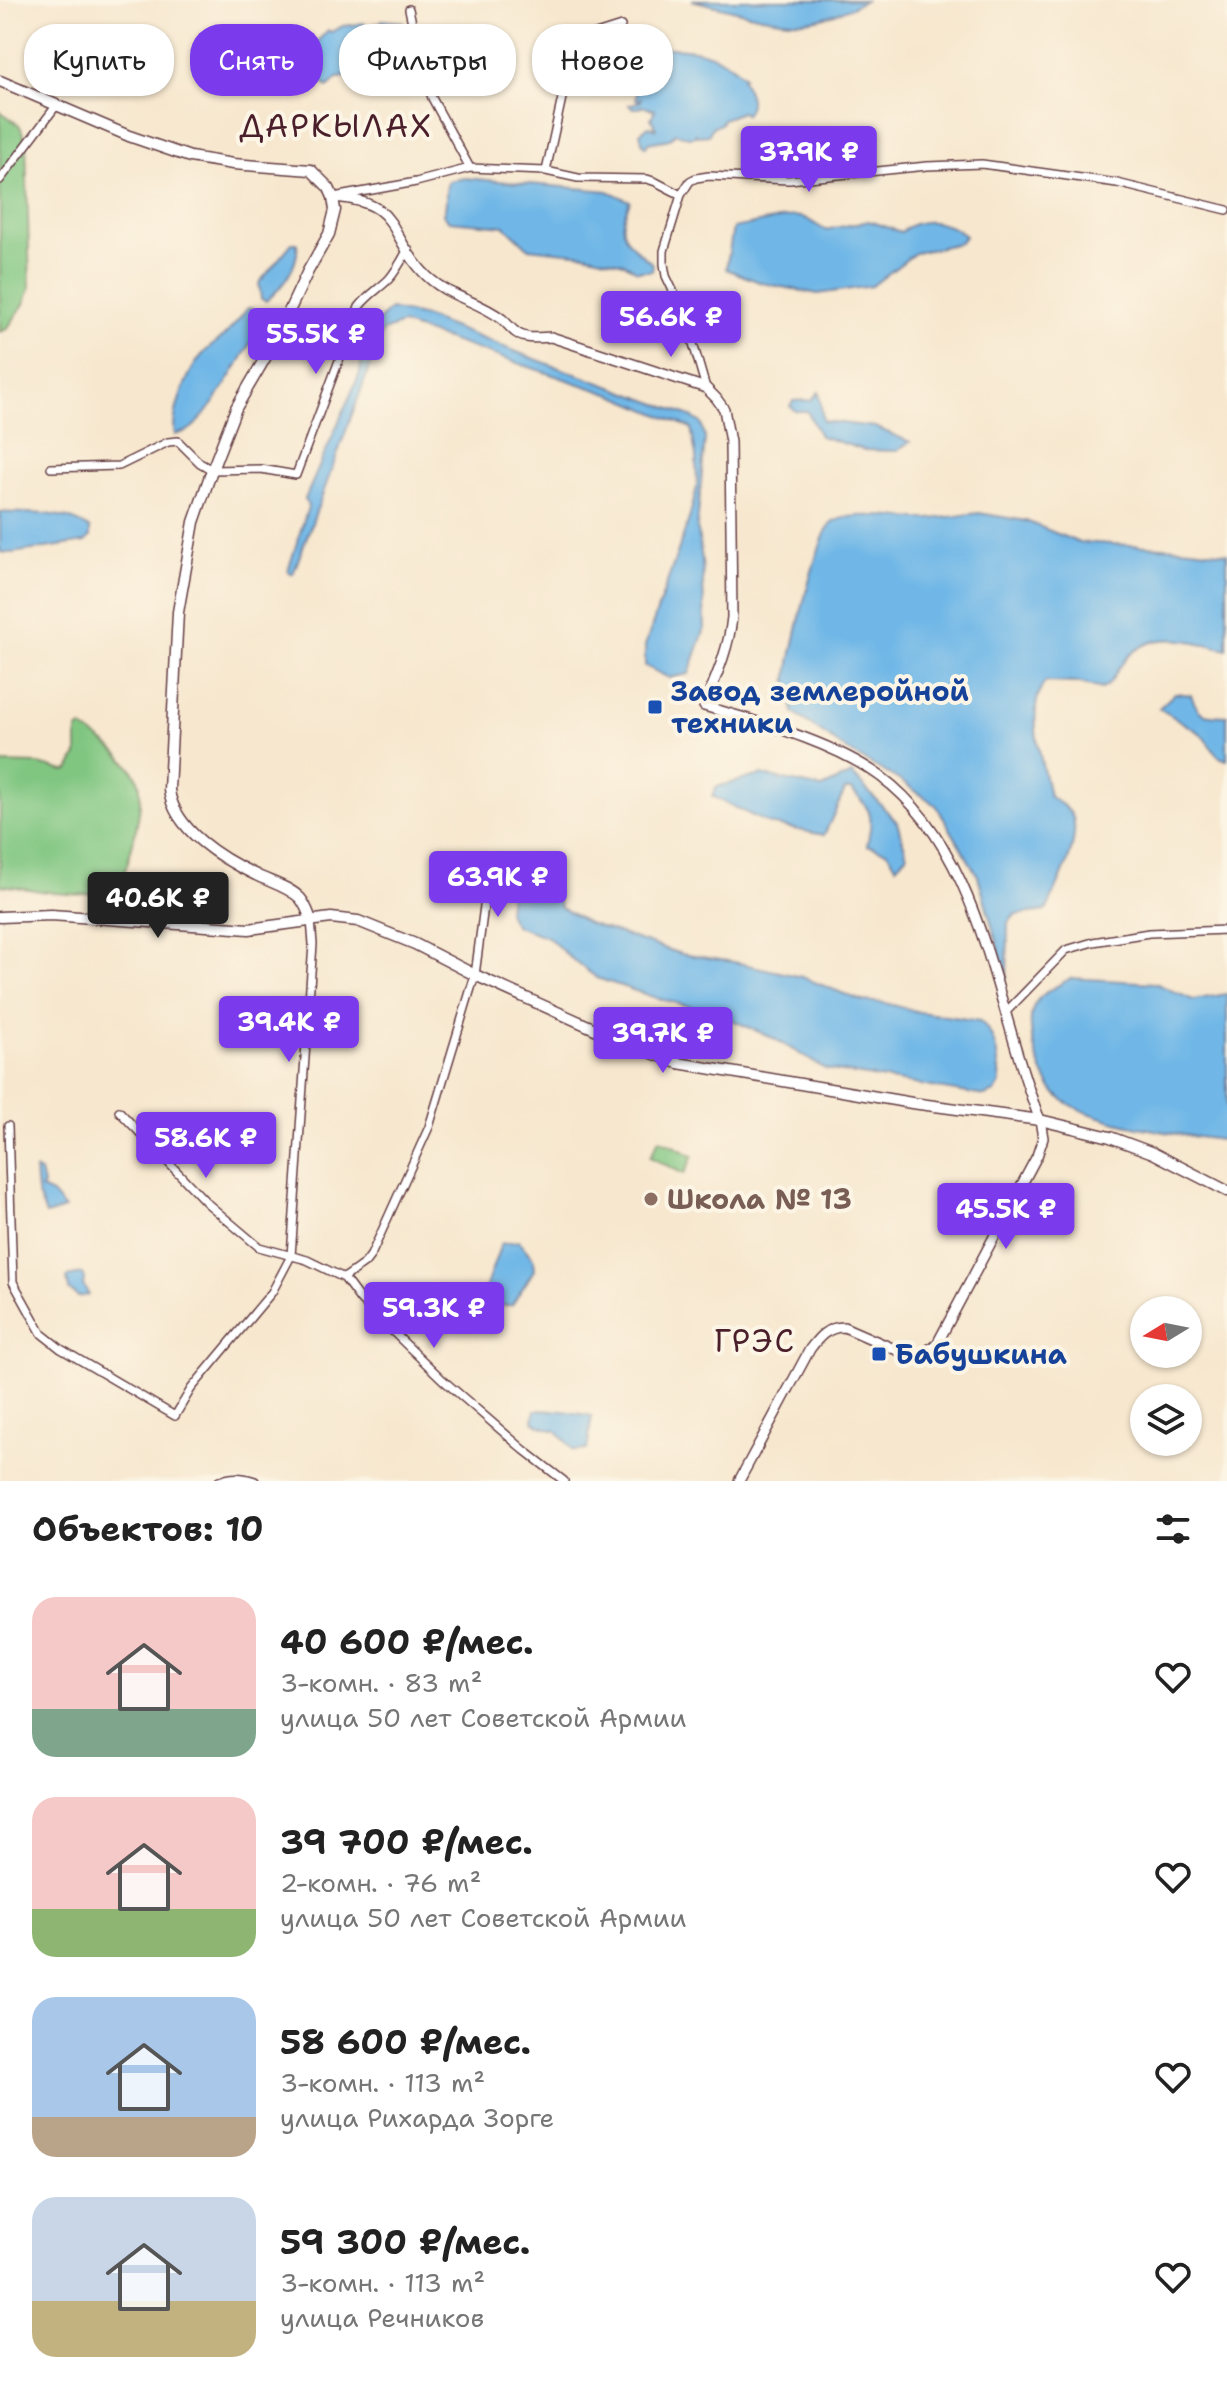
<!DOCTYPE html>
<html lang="ru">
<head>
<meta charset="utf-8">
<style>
	body { margin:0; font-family:"Shantell Sans",sans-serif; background:#f2f2f2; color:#222; height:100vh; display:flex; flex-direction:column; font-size:30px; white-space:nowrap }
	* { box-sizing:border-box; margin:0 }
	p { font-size:26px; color:#767676 }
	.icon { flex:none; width:44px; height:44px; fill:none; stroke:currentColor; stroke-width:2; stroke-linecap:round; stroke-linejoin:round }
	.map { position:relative; height:1481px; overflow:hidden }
	.details { display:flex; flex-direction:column; background:#fff; flex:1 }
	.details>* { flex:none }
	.banner { position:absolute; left:24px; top:24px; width:800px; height:72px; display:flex; gap:16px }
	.needle { width:52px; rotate:260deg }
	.fabs { position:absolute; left:1130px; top:1296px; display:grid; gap:16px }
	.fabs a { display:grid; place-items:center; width:72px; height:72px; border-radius:50%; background:#fff; box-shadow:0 2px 6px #0004; font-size:40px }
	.price { position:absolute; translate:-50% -68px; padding:0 18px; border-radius:8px; background:#7c3aed; color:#fff; font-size:26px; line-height:52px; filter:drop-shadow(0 2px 4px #0008) }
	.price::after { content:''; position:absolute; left:50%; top:48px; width:24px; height:18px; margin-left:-12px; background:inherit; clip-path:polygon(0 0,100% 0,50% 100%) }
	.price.on { background:#222; color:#fff }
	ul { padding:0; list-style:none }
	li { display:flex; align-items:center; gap:24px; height:200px; padding:0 32px }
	li span { display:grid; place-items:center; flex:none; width:224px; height:160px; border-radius:24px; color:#555 }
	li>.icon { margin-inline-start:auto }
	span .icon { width:96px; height:96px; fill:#fffc; stroke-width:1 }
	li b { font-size:34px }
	h2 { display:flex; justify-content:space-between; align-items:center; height:96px; padding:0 32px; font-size:34px }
	.chip { padding:0 28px; border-radius:32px; background:#fff; box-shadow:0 2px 6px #0004; font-size:28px; line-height:72px }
	.chip.on { background:#7c3aed; color:#fff }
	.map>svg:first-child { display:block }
	.green { fill:#80c681; stroke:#657256; stroke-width:2 }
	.water { fill:#70b7e7; stroke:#5d6b89; stroke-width:2 }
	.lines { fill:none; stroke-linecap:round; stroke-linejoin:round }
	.minor-casing { stroke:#643d43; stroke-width:10 }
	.tertiary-casing { stroke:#643d43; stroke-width:12 }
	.secondary-casing { stroke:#643d43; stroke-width:13 }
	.minor { stroke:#fff; stroke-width:7 }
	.tertiary { stroke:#fff; stroke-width:9 }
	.secondary { stroke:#fff; stroke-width:10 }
	.transit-dot { fill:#1a4fb4; stroke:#fcf5e5; stroke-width:3 }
	.education-dot { fill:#8d6e63; stroke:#fcf5e5; stroke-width:3 }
	.labels { text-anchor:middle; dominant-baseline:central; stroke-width:8; stroke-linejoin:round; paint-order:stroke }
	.transit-label { font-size:28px; font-weight:bold; fill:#164399; stroke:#fcf5e5; text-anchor:start }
	.education-label { font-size:28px; font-weight:bold; fill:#785e54; stroke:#fcf5e5; text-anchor:start }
	.quarter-label { font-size:32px; letter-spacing:2px; fill:#4a1f2b; stroke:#fcf5e5 }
</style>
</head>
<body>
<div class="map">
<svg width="1227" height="1481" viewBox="0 0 1227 1481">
	<rect width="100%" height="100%" fill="#fcf5e5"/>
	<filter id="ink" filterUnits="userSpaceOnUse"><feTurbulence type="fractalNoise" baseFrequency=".0125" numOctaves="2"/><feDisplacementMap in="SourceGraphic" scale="16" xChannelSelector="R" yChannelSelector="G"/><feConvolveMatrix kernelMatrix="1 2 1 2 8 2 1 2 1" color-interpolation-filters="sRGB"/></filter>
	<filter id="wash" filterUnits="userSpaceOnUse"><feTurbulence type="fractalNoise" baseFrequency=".006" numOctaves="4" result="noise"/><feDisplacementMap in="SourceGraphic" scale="32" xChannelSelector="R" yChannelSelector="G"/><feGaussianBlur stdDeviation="1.8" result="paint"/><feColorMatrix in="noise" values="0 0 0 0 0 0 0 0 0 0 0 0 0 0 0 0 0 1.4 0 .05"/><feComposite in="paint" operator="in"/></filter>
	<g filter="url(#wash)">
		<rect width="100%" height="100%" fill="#f7e7ce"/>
		<!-- green -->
		<path class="green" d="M0 111 20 126 26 142 30 289 24 304 7 329 0 332Z
			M81 727C102 740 124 755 137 777 148 798 128 865 119 887 80 903 40 889 0 885V763L39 764 64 771 69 770 77 755V731Z
			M659 1139 693 1156 684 1174 650 1157Z"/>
		<!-- water -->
		<path class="water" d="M692 0H865C848 10 825 19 805 21 777 24 722 7 692 0Z
			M382 20 402 22 408 33 402 47 397 45V42L387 46 381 63 376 67H368L371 69 366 75 337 78 328 87 315 75 318 66 313 46 328 30 331 32 343 26 364 23 369 27 379 22 381 23Z
			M634 47C679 49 710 43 744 76L742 79C748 92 755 102 745 115L742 112 723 119 721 124 712 127 709 135 697 136 696 134 694 137H689L675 133 670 139 648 143 646 147 643 145 640 133 649 126 656 129 651 118 655 110 641 106 640 108H632L629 105 641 101V97L639 101 636 99V91L630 77 632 70 628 53Z
			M465 178 608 191 630 201C628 207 624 214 623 221 619 239 641 254 653 264L652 271H637L624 263 585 254 528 248 505 226 449 221 443 214C450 200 442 193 449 181Z
			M794 216 805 218 825 230 869 221 901 232C919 216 947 220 965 236L959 243 915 253 872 286 818 294 762 283 726 269 733 228Z
			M292 243H297C300 265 282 288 266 301L261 299 259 283Z
			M248 308C258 310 261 312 262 322 249 346 209 420 187 431 184 433 179 433 175 435 170 415 189 368 204 353 209 347 217 342 223 337 232 328 240 318 248 308Z
			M390 309 426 317 535 359 688 415 701 423 705 438 697 527 702 559 705 628 689 674 669 678 645 666V646L689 519 697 487 696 455 691 428 615 396 402 324 383 331 293 574 288 571 308 507 305 499 360 373C361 351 373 324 390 309Z
			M819 392 823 421 875 427 910 442 897 451 864 450 820 436 807 411H795L790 406 793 401 811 400Z
			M0 512C31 514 65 510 90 529V537L85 542 12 553 0 552Z
			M979 513 1026 521 1077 542 1181 548 1227 553V649C1188 641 1150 626 1121 665 1114 674 1113 683 1102 689L1080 683 1045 682C1024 710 1043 764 1049 796 1057 802 1069 807 1073 818 1080 844 1057 887 1046 911L1015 915 1008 923 1007 979 978 876 936 805 899 780 848 751 794 713C792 701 786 688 788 676 790 654 818 533 832 523 850 510 897 518 918 519 938 520 959 515 979 513Z
			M1175 693 1191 695C1200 719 1204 714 1227 716V760L1219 757 1200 733 1159 708Z
			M852 774 897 822 907 855 896 866 888 852 867 845C873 816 873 810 851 790H845L824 835 769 824 712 796 716 787 761 775 822 788Z
			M547 868 553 874 560 907 588 923 681 954 734 962 802 977 862 1001 885 1003 919 1012 980 1021C998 1036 998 1062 1000 1083L995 1092 985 1096 825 1069 773 1038 716 1013 659 999 597 978 568 956 548 937 516 926 511 919 508 912 510 890 517 878Z
			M1071 978 1155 983 1193 1000 1227 994V1141C1186 1135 1076 1124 1052 1089 1041 1074 1036 1056 1032 1038 1026 999 1040 996 1071 978Z
			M35 1170 40 1172 43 1185 41 1189 52 1194 65 1209 46 1215 37 1193Z
			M519 1241 533 1259 534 1270 512 1305 488 1306 485 1289 501 1244Z
			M82 1274 84 1278 83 1285 89 1295 78 1297 69 1290 67 1277Z
			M535 1410 564 1411 592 1416 587 1450 574 1451 557 1431 541 1426 533 1421Z"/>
	</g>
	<g filter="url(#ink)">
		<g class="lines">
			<!-- minor casing -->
			<g class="minor-casing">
				<path id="minor" d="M409 9 421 65 432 98 470 168
					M546 171 574 43 577 40 621 26
					M0 180 56 106
					M339 196 416 182 470 168 546 171 578 178 647 179 656 182 681 195
					M706 388 685 316 666 276 664 264V251L681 195 690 181 696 178 709 176 789 180 927 166 982 164 1117 183 1227 210
					M51 468 119 466 168 442 178 441 200 463 212 470 261 469 296 475 359 307C368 295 379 289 389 279 397 270 402 260 408 249
					M1005 1013 1066 950 1093 942 1149 933 1227 930
					M119 1111 207 1203 259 1247 307 1260 344 1278 361 1301 443 1380 524 1450 564 1481
					M8 1126 13 1282 42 1334 61 1349 175 1416 191 1389 272 1292 291 1256 313 944 311 920
					M344 1278 365 1263 371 1255 429 1127 475 975 484 906 500 859
					M219 1481C231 1476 242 1476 255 1481"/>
			</g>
			<!-- tertiary casing -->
			<g class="tertiary-casing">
				<path id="tertiary" d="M333 197C401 202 386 231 422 271 445 297 476 299 502 319 510 326 515 335 526 337 534 339 544 337 551 337L706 388 716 398 724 409 730 442 732 617C729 649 716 677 704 706 761 723 831 741 880 776 983 851 995 1009 1040 1120L1043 1138 1037 1156 937 1344 919 1356 908 1355 844 1327C827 1327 819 1337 810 1349L739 1481"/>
			</g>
			<!-- secondary casing -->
			<g class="secondary-casing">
				<path id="secondary" d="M0 81 129 136 190 157 233 164 311 170 329 188 333 197 335 210 329 234 308 271 275 341 236 408 212 470 194 522 178 612 169 790C174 830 222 859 256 875 270 882 289 887 300 898 306 905 308 912 311 920
					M0 917 51 915 249 929 331 918 358 921 415 944 475 975 626 1043 678 1063 912 1103 1040 1120 1110 1137 1153 1153 1227 1191"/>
			</g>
			<!-- minor -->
			<use href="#minor" class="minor"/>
			<!-- tertiary -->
			<use href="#tertiary" class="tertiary"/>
			<!-- secondary -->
			<use href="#secondary" class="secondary"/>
		</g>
	</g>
	<!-- markers -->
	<g class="transit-dot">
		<rect x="647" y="699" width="16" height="16" rx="4"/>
		<rect x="871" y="1346" width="16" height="16" rx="4"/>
	</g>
	<circle class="education-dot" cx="651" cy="1199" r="8"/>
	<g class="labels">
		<!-- transit labels -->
		<g class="transit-label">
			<text x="671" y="691">Завод землеройной<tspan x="671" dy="32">техники</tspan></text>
			<text x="895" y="1354">Бабушкина</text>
		</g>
		<!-- education labels -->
		<g class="education-label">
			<text x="667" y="1199">Школа № 13</text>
		</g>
		<!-- quarter labels -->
		<g class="quarter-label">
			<text x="336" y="125">ДАРКЫЛАХ</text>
			<text x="755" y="1340">ГРЭС</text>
		</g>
	</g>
</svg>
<div class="fabs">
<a><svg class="needle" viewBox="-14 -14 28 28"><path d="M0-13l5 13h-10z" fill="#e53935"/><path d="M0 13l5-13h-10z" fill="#767676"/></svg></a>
<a><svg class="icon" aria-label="layers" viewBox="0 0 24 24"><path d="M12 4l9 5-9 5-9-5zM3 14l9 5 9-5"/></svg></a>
</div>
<b class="price" style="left:809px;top:194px">37.9K ₽</b>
<b class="price" style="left:671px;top:359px">56.6K ₽</b>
<b class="price" style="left:316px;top:376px">55.5K ₽</b>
<b class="price" style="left:498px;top:919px">63.9K ₽</b>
<b class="price on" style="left:158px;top:940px">40.6K ₽</b>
<b class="price" style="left:289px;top:1064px">39.4K ₽</b>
<b class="price" style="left:663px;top:1075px">39.7K ₽</b>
<b class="price" style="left:206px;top:1180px">58.6K ₽</b>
<b class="price" style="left:1006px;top:1251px">45.5K ₽</b>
<b class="price" style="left:434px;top:1350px">59.3K ₽</b>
<div class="banner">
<a class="chip">Купить</a>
<a class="chip on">Снять</a>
<a class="chip">Фильтры</a>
<a class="chip">Новое</a>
</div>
</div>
<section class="details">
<h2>Объектов: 10<svg class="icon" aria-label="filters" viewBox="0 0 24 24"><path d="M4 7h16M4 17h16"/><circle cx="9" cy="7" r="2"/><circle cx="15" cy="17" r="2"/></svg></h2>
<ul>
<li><span style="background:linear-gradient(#f6c9c9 70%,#7fa58c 0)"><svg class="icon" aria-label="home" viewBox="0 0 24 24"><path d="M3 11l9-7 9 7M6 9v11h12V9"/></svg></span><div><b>40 600 ₽/мес.</b><p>3-комн. · 83 m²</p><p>улица 50 лет Советской Армии</p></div><svg class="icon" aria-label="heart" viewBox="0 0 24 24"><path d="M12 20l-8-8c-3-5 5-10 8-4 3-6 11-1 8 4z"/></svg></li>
<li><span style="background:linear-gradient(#f6c9c9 70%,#8fb573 0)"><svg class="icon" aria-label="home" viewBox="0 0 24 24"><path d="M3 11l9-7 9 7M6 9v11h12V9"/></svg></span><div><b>39 700 ₽/мес.</b><p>2-комн. · 76 m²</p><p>улица 50 лет Советской Армии</p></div><svg class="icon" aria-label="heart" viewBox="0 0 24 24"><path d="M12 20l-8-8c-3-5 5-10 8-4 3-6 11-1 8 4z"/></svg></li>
<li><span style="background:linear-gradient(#a9c7e8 75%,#b9a48a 0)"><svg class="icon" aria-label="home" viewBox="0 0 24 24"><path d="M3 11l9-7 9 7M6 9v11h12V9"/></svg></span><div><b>58 600 ₽/мес.</b><p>3-комн. · 113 m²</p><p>улица Рихарда Зорге</p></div><svg class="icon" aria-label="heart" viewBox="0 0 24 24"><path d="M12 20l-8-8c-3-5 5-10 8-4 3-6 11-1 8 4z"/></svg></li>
<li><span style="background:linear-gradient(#c9d6e8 65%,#c2b280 0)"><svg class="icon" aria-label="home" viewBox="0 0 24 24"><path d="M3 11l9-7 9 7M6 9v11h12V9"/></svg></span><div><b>59 300 ₽/мес.</b><p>3-комн. · 113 m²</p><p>улица Речников</p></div><svg class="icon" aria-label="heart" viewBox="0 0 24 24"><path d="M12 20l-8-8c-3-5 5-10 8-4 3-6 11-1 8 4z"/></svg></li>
</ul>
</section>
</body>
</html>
